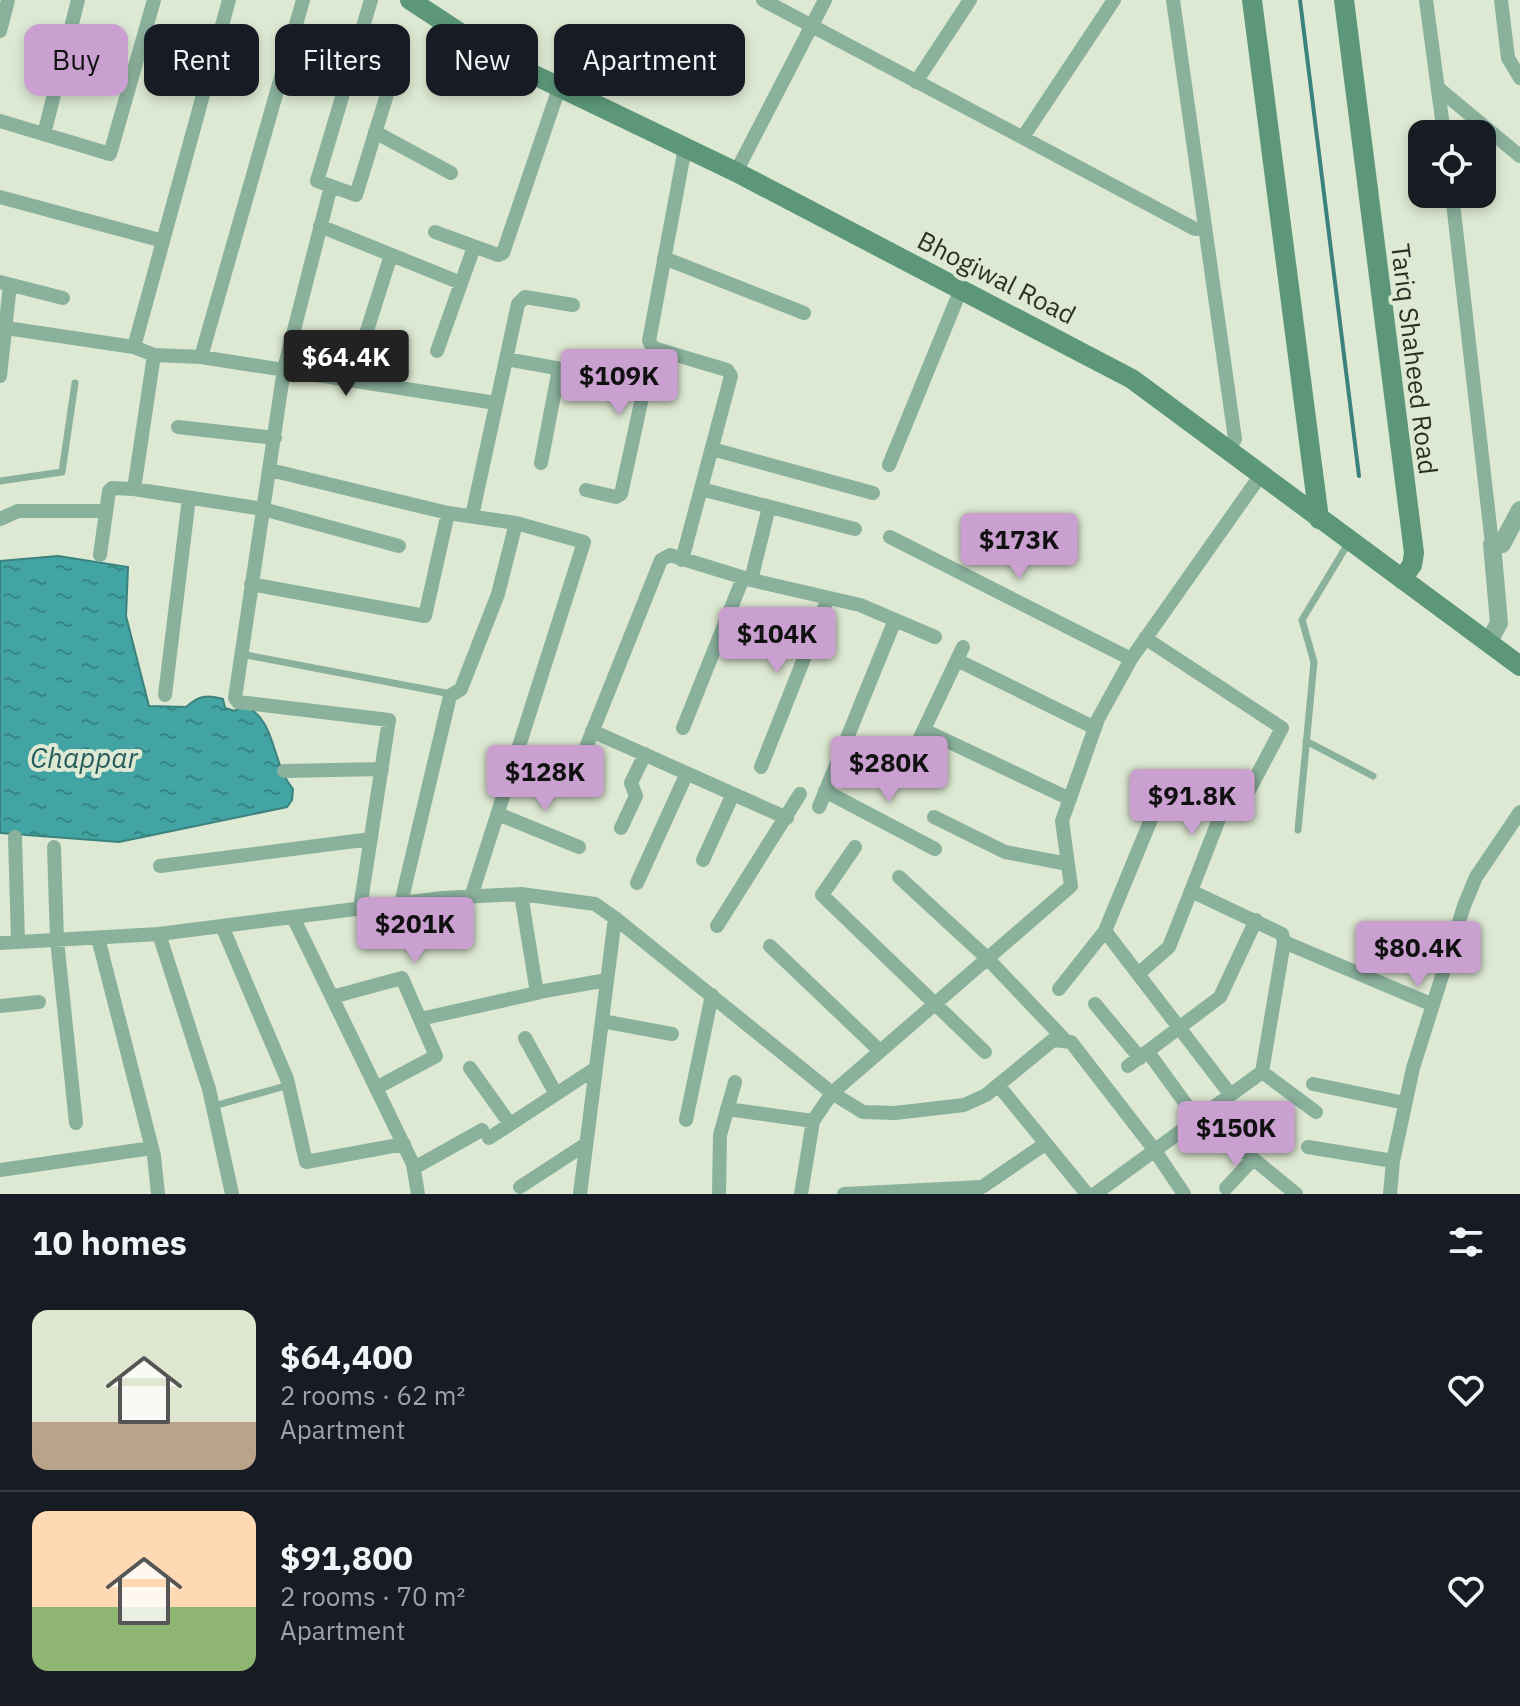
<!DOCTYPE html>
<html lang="en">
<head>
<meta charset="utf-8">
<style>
	body { margin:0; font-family:"IBM Plex Sans",sans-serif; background:#242831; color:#f1f3f6; height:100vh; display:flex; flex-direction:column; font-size:30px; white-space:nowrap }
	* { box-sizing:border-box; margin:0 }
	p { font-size:26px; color:#9ea1a6 }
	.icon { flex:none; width:44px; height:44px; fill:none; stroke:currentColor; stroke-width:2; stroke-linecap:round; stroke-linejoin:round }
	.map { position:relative; height:1194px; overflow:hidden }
	.sheet { display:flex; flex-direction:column; background:#171b24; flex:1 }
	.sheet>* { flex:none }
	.guide { position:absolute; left:24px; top:24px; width:800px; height:72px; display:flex; gap:16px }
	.buttons { position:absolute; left:1408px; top:120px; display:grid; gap:16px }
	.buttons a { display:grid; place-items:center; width:88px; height:88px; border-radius:16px; background:#171b24; box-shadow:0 4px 12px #0003; font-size:40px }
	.price { position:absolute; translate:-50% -68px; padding:0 18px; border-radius:8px; background:#caa0d1; color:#111; font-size:26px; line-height:52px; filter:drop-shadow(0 2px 4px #0008) }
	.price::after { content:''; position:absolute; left:50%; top:48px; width:24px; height:18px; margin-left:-12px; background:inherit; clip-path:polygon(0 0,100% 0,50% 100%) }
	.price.current { background:#222; color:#fff }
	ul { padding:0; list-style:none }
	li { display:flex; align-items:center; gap:24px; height:200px; padding:0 32px }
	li+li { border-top:2px solid #363941 }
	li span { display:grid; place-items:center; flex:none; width:224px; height:160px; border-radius:16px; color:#555 }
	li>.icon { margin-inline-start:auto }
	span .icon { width:96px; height:96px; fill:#fffc; stroke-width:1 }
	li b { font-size:34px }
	h2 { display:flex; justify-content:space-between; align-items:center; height:96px; padding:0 32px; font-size:34px }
	.pill { padding:0 28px; border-radius:16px; background:#171b24; box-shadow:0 4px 12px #0003; font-size:28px; line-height:72px }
	.pill.current { background:#caa0d1; color:#111 }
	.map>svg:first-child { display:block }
	.water { fill:url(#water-ripples); stroke:#3b827e; stroke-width:2 }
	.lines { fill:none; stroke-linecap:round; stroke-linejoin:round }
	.stream { stroke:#3b827e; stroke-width:4 }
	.service { stroke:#8ab19c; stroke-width:7 }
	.minor { stroke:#8ab19c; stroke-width:14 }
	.tertiary { stroke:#8ab19c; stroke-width:18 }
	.secondary { stroke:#5c977a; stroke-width:20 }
	.labels { text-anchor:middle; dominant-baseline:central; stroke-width:8; stroke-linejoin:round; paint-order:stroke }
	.street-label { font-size:26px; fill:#2c3128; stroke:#dde9d2 }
	.water-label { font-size:28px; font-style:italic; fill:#275d5d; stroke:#dde9d2 }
</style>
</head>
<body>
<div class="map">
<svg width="1520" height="1194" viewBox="0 0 1520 1194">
	<defs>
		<pattern id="water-ripples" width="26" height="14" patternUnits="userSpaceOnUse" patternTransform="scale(2)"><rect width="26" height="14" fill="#42a4a3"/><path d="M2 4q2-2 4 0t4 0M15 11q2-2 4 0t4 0" fill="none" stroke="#378685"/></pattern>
	</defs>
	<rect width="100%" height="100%" fill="#dde9d2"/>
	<!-- water -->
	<path class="water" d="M58 556 128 567 126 616 149 706 186 707C198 696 207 694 223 699L225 708 235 711 242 704C278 719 270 762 293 789L292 800 287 807 119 842 0 833V561Z"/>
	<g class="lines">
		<!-- stream -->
		<path class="stream" d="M1300 0 1359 476"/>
		<!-- service -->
		<path class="service" d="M0 481 62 472 75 383
			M241 654 451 694
			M1306 741 1373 776
			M1298 830 1314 662 1302 620 1349 542
			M214 1106 289 1085"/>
		<!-- minor -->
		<path class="minor" d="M763 0 1195 229 1204 228
			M1173 0 1235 439 1228 450
			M1426 0 1444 134
			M1501 0 1508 58 1520 78
			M0 31 8 0
			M916 82 970 0
			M1438 88 1520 156
			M0 121 110 154 154 0
			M375 132 451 173
			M44 134 78 0
			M1023 137 1114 0
			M736 172 825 0
			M331 186 356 195 397 62
			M1452 194 1492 544
			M0 197 163 241
			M320 226 461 283
			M435 232 498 255 503 253 559 88
			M664 258 804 313
			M0 282 63 298
			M6 328 134 347 154 355 201 357 496 403
			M365 337 391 255
			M134 347 229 0
			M437 351 474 247
			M154 355 134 489 263 509 399 546
			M201 357 303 0
			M506 359 645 384
			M0 376 10 285
			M178 427 275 438
			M712 449 873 493
			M541 463 559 369
			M889 465 961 289
			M270 470 448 513 516 523 584 542 471 897
			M701 489 855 529
			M586 490 616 497 621 494 653 348
			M472 516 518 304 525 297 573 305
			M0 519 18 511H106
			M890 537 1131 659
			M100 555 109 491 112 488 134 489
			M682 560 731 376 727 370 653 348 649 341 685 148
			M751 580 860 605 935 637
			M251 584 425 616 448 513
			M1145 638 1282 728 1245 798
			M957 660 1095 728
			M165 695 189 498
			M683 728 743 578
			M924 730 1070 799
			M592 731 787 818
			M909 761 963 647
			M761 767 828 598
			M284 771 382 769
			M569 790 661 560 670 555 751 580 769 507
			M825 791 935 849
			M819 807 895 620
			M498 814 579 847
			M934 817 1005 852 1068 864
			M621 828 636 796 631 783 645 754
			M15 837 18 941
			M54 847 57 940 76 1123
			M855 847 822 895 985 1052
			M703 860 733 794
			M160 866 371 839
			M899 877 987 958 1064 1039
			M637 883 687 773
			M1191 891 1228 796
			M401 903 450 696 461 689 498 594 516 523
			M360 908 389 720 238 702 235 698 284 369 331 186 317 181 371 0
			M293 917 413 1164 418 1194
			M222 926 287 1079 306 1162 404 1144
			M717 926 800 794
			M1105 931 1230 1094
			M159 934 209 1089 232 1194
			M98 938 154 1156 158 1194
			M1284 942 1433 1005
			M0 943 159 934 442 898 521 894 595 904 615 918 832 1093 863 1112 895 1113 964 1105 986 1095 1053 1040 1071 1042 1153 1148 1184 1194
			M770 946 880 1051
			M1059 989 1105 931 1168 778
			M533 993 607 980
			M332 997 402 978 436 1056 376 1088
			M1095 1004 1140 1058
			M0 1006 39 1002
			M420 1019 537 993 521 894
			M602 1021 672 1034
			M525 1038 556 1094
			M1148 1052 1196 1118
			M1128 1066 1220 997 1256 920
			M470 1068 510 1124
			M1262 1072 1316 1112
			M1313 1084 1405 1103
			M998 1085 1087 1194
			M727 1109 813 1121
			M1200 1115 1296 1194
			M686 1120 712 995
			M489 1138 596 1068
			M1308 1147 1393 1161
			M414 1168 482 1130
			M0 1170 152 1148
			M520 1187 586 1144
			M1226 1188 1253 1159
			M580 1194 615 918
			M719 1194 720 1135 735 1082
			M801 1194 813 1121 832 1093 1071 886 1062 821 1098 719 1131 659 1260 476
			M844 1194 982 1187 1045 1144
			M1095 1194 1262 1072 1284 942 1282 934 1191 891 1169 947 1138 974
			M1390 1194 1393 1161 1413 1068 1464 906 1476 877 1520 812"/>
		<!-- tertiary -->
		<path class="tertiary" d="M1488 643 1499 623 1492 544H1502L1520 510"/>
		<!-- secondary -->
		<path class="secondary" d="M410 0 497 57 736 172 1132 379 1520 666
			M1252 0 1319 519
			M1344 0 1414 553 1412 565 1402 579"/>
	</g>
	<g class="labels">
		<!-- street labels -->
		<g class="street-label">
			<text transform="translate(997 277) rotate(27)">Bhogiwal Road</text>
			<text transform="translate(1415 359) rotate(83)">Tariq Shaheed Road</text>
		</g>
		<!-- water labels -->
		<g class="water-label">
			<text x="84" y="757">Chappar</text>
		</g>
	</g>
</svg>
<div class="buttons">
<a><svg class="icon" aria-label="locate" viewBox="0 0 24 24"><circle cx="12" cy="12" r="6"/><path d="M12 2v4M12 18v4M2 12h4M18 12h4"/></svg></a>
</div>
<b class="price current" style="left:346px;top:398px">$64.4K</b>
<b class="price" style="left:619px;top:417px">$109K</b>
<b class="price" style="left:1019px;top:581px">$173K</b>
<b class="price" style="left:777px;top:675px">$104K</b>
<b class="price" style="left:889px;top:804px">$280K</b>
<b class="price" style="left:545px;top:813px">$128K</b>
<b class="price" style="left:1192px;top:837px">$91.8K</b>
<b class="price" style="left:415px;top:965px">$201K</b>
<b class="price" style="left:1418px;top:989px">$80.4K</b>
<b class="price" style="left:1236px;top:1169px">$150K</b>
<div class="guide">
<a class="pill current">Buy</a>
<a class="pill">Rent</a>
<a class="pill">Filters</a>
<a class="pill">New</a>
<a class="pill">Apartment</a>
</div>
</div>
<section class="sheet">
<h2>10 homes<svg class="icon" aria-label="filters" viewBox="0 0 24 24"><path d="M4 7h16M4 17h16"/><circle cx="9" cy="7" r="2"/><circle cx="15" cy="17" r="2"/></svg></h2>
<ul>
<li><span style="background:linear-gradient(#dfe7d0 70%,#b9a48a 0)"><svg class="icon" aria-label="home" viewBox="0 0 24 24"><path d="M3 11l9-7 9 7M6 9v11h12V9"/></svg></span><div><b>$64,400</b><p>2 rooms · 62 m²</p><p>Apartment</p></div><svg class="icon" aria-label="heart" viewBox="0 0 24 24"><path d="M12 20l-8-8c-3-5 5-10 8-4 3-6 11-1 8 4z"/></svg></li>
<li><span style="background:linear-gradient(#ffd9b3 60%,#8fb573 0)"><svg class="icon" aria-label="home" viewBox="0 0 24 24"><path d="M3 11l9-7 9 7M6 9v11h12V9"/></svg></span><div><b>$91,800</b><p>2 rooms · 70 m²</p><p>Apartment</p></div><svg class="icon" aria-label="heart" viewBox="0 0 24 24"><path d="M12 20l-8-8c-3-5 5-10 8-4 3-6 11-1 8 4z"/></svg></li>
</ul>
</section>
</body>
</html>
